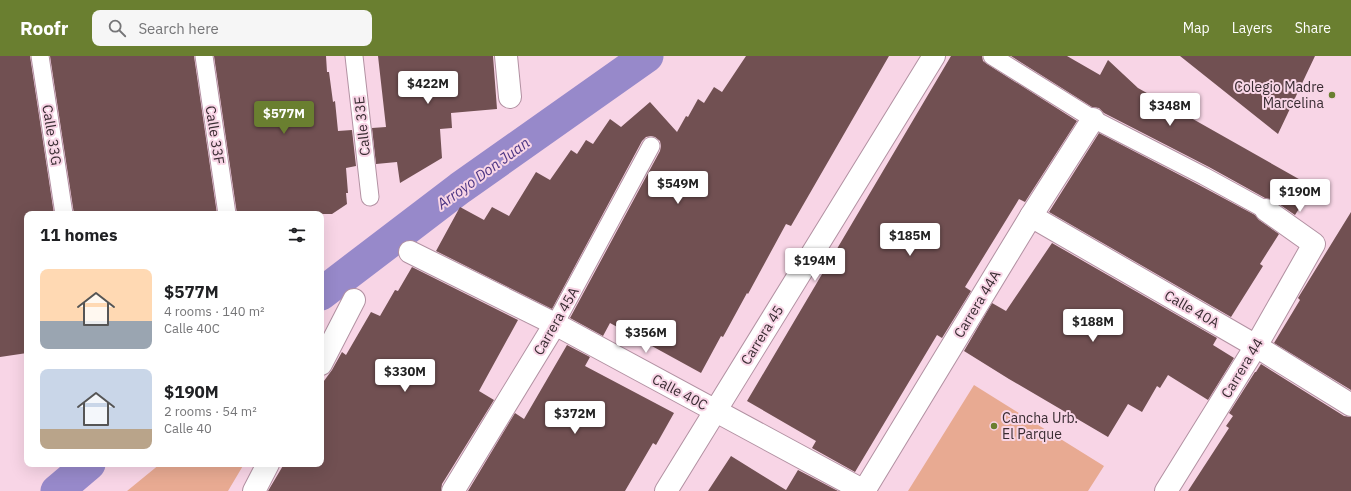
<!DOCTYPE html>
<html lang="en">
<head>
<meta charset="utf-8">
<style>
	body { margin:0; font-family:"IBM Plex Sans",sans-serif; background:#f6f6f6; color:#202124; height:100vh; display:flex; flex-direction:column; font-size:15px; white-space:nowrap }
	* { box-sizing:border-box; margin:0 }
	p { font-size:13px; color:#757577 }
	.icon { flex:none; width:22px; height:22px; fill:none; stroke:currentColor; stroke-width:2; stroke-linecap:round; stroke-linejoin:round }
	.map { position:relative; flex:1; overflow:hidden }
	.drawer { position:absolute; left:24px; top:155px; width:300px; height:256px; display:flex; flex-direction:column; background:#fff; border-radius:8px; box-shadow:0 4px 16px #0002 }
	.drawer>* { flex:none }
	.price { position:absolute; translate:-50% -34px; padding:0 9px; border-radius:4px; background:#fff; color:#222; font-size:13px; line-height:26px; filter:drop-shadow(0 1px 2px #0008) }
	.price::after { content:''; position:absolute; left:50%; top:24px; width:12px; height:9px; margin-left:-6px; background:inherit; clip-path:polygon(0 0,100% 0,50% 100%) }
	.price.on { background:#6a7f30; color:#fff }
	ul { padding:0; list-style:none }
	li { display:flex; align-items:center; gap:12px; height:100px; padding:0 16px }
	li span { display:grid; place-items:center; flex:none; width:112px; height:80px; border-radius:8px; color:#555 }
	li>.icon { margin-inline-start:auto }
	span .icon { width:48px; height:48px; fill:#fffc; stroke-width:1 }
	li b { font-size:17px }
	h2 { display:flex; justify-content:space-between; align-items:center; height:48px; padding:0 16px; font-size:17px }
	header { display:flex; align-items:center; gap:24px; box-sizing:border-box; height:56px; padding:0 20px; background:#6a7f30; color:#fff }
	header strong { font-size:19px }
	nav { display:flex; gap:22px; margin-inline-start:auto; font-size:14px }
	.search { width:280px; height:36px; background:#f6f6f6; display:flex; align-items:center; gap:10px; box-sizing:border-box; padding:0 14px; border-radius:8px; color:#757577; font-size:15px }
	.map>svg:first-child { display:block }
	.green { fill:#e8aa92 }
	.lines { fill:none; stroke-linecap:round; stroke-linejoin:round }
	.canal { stroke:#9789ca; stroke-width:33 }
	.building { fill:#715052 }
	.service-casing { stroke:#b291a2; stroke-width:19 }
	.pedestrian-casing { stroke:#b291a2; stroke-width:24 }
	.minor-casing { stroke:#b291a2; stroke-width:24 }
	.service { stroke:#fff; stroke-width:17 }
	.pedestrian { stroke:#fff; stroke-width:22 }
	.minor { stroke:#fff; stroke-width:22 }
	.poi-dot { fill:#6a7f30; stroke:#f8d5e6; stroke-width:1.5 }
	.labels { text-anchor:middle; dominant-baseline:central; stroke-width:4; stroke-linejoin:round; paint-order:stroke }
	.poi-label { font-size:14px; fill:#392c32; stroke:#f8d5e6; text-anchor:end }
	.street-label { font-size:14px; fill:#392c32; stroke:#f8d5e6 }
	.water-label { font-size:15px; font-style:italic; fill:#4d3684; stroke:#f8d5e6 }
</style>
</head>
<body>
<header>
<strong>Roofr</strong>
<div class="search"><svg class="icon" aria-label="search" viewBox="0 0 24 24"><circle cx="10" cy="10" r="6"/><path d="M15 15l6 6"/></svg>Search here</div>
<nav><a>Map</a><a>Layers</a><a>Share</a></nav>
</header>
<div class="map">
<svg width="1351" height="435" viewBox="0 0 1351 435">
	<rect width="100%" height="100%" fill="#f8d5e6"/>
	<!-- green -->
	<path class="green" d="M974 329 1104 410 1088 435H908Z
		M160 408H244L228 435H127Z"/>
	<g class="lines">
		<!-- canal -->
		<path class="canal" d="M321 238 460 132 647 0
			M57 435 89 408"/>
	</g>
	<!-- building -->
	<path class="building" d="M0 0H30L54 158H27V297L0 301Z
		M50 0H194L217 158H74Z
		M214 0H326L327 16H329L333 46 335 45 338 75 352 74 356 110 346 112 348 137H346L347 148 332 158H237Z
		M378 0H493L497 53 451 57 452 72 440 73 442 102 400 127 397 106 376 108 372 72 386 71Z
		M746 0H889L791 170 786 168 748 238 747 237 723 281 721 280 701 317 610 267 603 280 570 262 660 95 661 90 660 85 655 81 651 80 646 81 642 85 552 253 436 195 460 151 484 164 492 151 509 160 536 116 550 124 571 94 577 98 586 84 593 88 610 63 621 71 650 46 677 76 686 60 688 61 698 43 704 47 714 31 722 36Z
		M951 0H982L983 5 987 8 1077 65 1025 146 1019 143 965 231 971 235 942 282 937 279 855 416 812 392 816 385 747 345Z
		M1011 0H1067L1100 19 1108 4 1138 32 1313 131 1295 159 1273 144 1265 142 1209 111 1104 57 1099 52 1092 51Z
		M1180 0H1315L1278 78Z
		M1099 77 1199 129 1255 159 1259 164 1279 178 1260 208 1263 210 1231 261 1049 156Z
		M1351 156V334L1274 287 1300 244 1298 242Z
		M1052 187 1217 282 1213 289 1234 302 1208 344 1168 319 1160 332 1157 330 1142 356 1128 348 1108 381 1009 323 964 295 992 247 1006 255Z
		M412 211 518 264 479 335 494 344 442 428 441 435H268L284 408H321V329L332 314 342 296 346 299 371 256 380 260 395 234 398 235Z
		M567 289 590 301 585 310 674 357 656 389 653 387 625 435H468L515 357 524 363Z
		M1261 308 1344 360 1351 361V435H1188L1229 372 1226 370 1233 360 1229 357 1255 316H1256Z
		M731 400 786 434 798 414 838 435H708Z"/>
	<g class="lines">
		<!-- service casing -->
		<g class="service-casing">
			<path id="service" d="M40 0 64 158
				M204 0 227 158
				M354 0 370 141
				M992 0 1093 63 1204 120 1266 154
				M555 268 651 90"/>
		</g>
		<!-- pedestrian casing -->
		<g class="pedestrian-casing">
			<path id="pedestrian" d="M1031 160 1256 290 1351 349"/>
		</g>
		<!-- minor casing -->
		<g class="minor-casing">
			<path id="minor" d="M506 0 510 41
				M410 196 555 268 864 435 1031 160 1093 63
				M321 308 354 244
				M254 435 268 408
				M453 435 555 268
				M666 435 934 0
				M1166 435 1256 290 1314 188 1266 154"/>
		</g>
		<!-- service -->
		<use href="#service" class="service"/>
		<!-- pedestrian -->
		<use href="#pedestrian" class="pedestrian"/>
		<!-- minor -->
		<use href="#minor" class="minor"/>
	</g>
	<!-- markers -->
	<g class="poi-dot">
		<circle cx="1332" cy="39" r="4"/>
		<circle cx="994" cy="370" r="4"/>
	</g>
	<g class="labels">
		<!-- poi labels -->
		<g class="poi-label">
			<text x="1324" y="31">Colegio Madre<tspan x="1324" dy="16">Marcelina</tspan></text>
			<text x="1002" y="362" text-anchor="start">Cancha Urb.<tspan x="1002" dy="16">El Parque</tspan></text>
		</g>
		<!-- street labels -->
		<g class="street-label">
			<text transform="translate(362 70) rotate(-96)">Calle 33E</text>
			<text transform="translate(52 79) rotate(81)">Calle 33G</text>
			<text transform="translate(215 79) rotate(81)">Calle 33F</text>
			<text transform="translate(977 248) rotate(-59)">Carrera 44A</text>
			<text transform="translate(1192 253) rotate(30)">Calle 40A</text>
			<text transform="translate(556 265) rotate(-60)">Carrera 45A</text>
			<text transform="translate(762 279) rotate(-58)">Carrera 45</text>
			<text transform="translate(1242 312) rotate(-59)">Carrera 44</text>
			<text transform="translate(680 336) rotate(28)">Calle 40C</text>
		</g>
		<!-- water labels -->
		<g class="water-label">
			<text transform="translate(483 117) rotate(-36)">Arroyo Don Juan</text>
		</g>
	</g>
</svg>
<b class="price" style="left:428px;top:49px">$422M</b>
<b class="price" style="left:1170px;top:71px">$348M</b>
<b class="price on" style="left:284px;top:79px">$577M</b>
<b class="price" style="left:678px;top:149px">$549M</b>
<b class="price" style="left:1300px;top:157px">$190M</b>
<b class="price" style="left:910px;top:201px">$185M</b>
<b class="price" style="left:815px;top:226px">$194M</b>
<b class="price" style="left:1093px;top:287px">$188M</b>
<b class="price" style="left:646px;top:298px">$356M</b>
<b class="price" style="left:405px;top:337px">$330M</b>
<b class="price" style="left:575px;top:379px">$372M</b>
<section class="drawer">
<h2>11 homes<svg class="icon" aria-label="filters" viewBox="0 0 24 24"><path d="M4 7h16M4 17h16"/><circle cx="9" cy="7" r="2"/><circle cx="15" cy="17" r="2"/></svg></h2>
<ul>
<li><span style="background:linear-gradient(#ffd9b3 65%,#9aa5b1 0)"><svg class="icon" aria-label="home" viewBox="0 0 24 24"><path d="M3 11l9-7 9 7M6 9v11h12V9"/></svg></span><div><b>$577M</b><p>4 rooms · 140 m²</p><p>Calle 40C</p></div></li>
<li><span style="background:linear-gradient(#c9d6e8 75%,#b9a48a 0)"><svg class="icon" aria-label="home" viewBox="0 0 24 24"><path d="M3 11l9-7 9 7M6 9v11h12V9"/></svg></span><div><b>$190M</b><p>2 rooms · 54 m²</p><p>Calle 40</p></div></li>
</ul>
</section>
</div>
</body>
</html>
